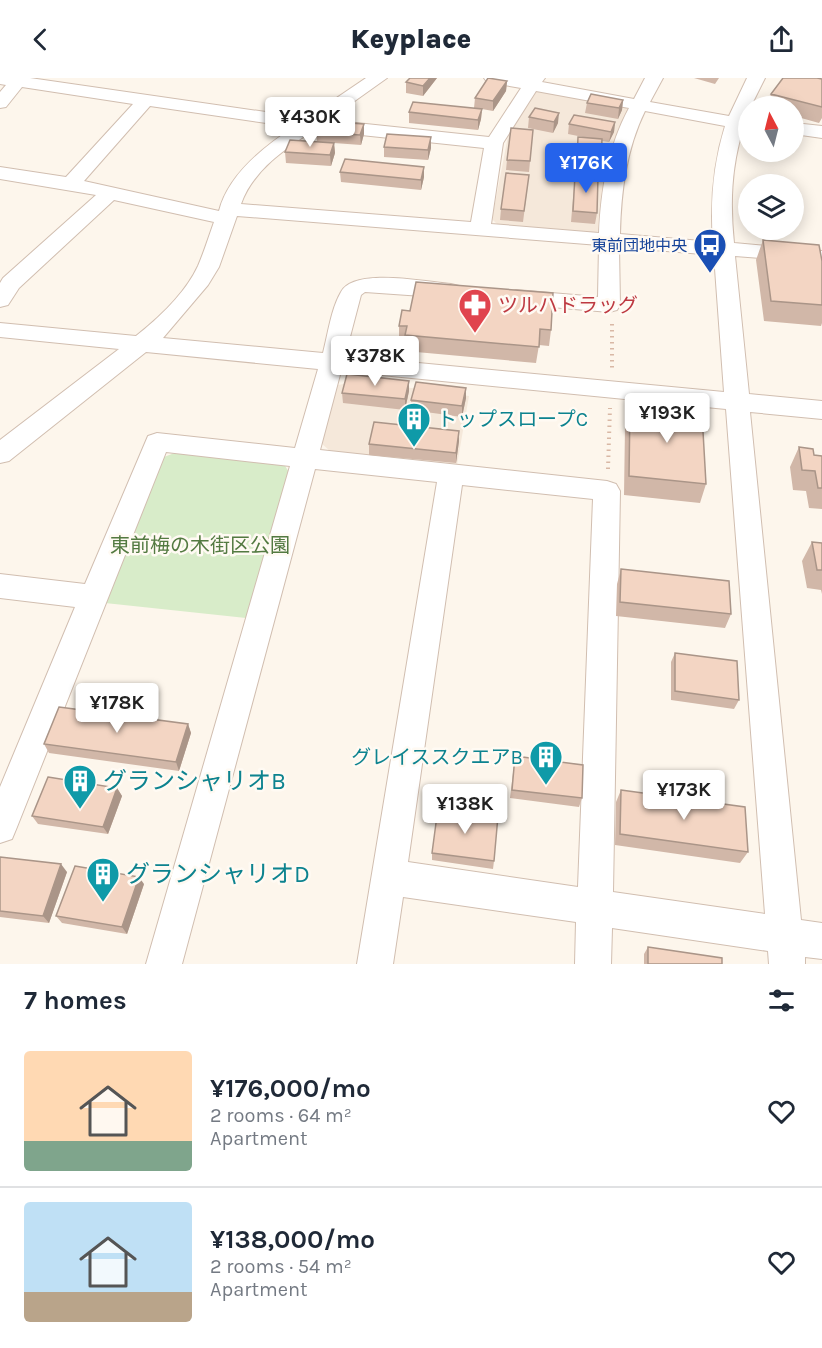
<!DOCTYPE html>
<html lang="en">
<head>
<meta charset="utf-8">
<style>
	body { margin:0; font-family:Karla,"Noto Sans JP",sans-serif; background:#f6f6f7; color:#1f2937; height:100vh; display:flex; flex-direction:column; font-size:22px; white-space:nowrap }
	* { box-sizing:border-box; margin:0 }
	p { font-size:20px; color:#747a83 }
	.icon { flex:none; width:33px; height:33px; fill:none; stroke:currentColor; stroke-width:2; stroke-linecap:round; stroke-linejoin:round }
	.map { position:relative; height:886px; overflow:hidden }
	.drawer { display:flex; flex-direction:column; background:#fff; flex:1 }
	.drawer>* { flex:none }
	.needle { width:39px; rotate:353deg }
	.fabs { position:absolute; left:738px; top:18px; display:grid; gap:12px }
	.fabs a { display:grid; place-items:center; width:66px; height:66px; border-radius:50%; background:#fff; box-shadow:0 3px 15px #0003; font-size:30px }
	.price { position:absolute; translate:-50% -51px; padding:0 14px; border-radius:6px; background:#fff; color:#222; font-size:20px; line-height:39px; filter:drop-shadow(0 2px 3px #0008) }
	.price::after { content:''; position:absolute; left:50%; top:36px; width:18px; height:14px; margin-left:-9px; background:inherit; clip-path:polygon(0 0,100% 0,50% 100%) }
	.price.current { background:#2563eb; color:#fff }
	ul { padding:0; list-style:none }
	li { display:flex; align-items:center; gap:18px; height:150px; padding:0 24px }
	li+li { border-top:2px solid #e0e1e3 }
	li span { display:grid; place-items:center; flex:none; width:168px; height:120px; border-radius:6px; color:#555 }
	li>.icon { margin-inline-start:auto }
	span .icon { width:72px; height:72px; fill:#fffc; stroke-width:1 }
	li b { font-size:26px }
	h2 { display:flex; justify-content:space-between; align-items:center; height:72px; padding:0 24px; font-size:26px }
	header { display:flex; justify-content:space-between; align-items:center; height:78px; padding:0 24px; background:#fff; font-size:27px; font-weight:800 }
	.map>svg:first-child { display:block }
	.residential { fill:#f5e8da }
	.green { fill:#d8ecc9 }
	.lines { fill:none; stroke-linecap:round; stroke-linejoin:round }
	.minor-casing { stroke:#d1beb0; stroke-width:2 }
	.path { stroke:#d9b8a5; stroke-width:4; stroke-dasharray:1.5 4.5; stroke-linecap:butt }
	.minor { fill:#fff; fill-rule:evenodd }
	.wall { fill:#d1b7a8 }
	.shaded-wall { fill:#aa9588 }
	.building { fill:#f3d5c3; stroke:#aa9588; stroke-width:1.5 }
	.labels { text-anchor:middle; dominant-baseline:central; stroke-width:5; stroke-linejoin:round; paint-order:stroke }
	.far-transit-label { font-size:16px; fill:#164399; stroke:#fffaf3; text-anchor:end }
	.health-label { font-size:20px; fill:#be3a42; stroke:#fffaf3; text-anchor:start }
	.culture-label { font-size:20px; fill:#0d838f; stroke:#fffaf3; text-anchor:start }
	.park-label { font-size:20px; fill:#537a41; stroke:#fffaf3 }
	.near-culture-label { font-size:24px; fill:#0d838f; stroke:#fffaf3; text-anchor:start }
</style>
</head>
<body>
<header><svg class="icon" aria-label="back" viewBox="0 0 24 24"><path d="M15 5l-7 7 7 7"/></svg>Keyplace<svg class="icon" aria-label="share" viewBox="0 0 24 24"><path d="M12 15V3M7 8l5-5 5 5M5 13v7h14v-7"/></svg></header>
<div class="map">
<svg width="822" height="886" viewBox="0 0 822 886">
	<rect width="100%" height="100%" fill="#fdf6ec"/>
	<!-- residential -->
	<path class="residential" d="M543 13 625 28 628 33 601 150 596 155 498 147 492 141 508 58 536 14Z
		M361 303 469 318 457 387 330 373 321 365 338 307Z"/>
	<!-- green -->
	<path class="green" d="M177 374 284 386 290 396 246 540 105 525 164 379Z"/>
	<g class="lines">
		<!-- minor casing -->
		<g class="minor-casing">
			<path id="minor" d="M0 0H30L307 40 366 0H387L328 42 489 59 521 10 487 4 484 0H545L542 4 634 21 645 0H663L650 24 729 38 747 0H765L751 28H748L746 41 748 42V52L743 51C731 90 730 126 734 165L822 173V185L735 178 749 316 822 323V341L750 334 801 842 822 845V881L805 879V886H769L768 873 612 850 611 886H575L576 844 403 819 393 886H357L437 404 315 391 182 886H146L290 388 166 374 17 749 12 761 0 765V709L75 529 0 520V496L85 506 148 358 157 355 295 370 318 291 146 274 9 383 0 385V362L119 271 0 259V245L136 258C159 240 186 214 198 188 204 174 209 158 214 144L114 122 19 210 8 227 0 229V205L3 200 96 117 0 101V89L66 99 133 26 22 9 6 29 0 30V14L6 7 0 6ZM536 13 629 30C608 69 601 111 599 155L491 146 503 65ZM150 28 294 49C263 69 228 97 219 133L84 103ZM645 33 725 48C713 87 710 123 713 164L620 156C621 114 626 72 645 33ZM314 52 484 70 471 144 241 126C253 92 285 71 314 52ZM237 138 599 167 598 219 516 212 508 214 505 219 508 224 516 226 609 234 617 232 620 227 619 169 714 177 724 314 345 278 361 217 365 214 451 220 459 218 462 213 459 208 451 206C426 204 354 189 341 214 331 231 328 256 323 275L163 260 208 207 219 189ZM341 293 726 331 765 836 613 814 620 413 616 406 607 403 320 372ZM462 407 593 421 578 809 408 784Z
				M794 45 822 48V60L794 56Z"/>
		</g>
		<!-- path -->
		<path class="path" d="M612 246V292
			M608 391 610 330"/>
		<!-- minor -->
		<use href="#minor" class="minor"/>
	</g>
	<!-- wall -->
	<path class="wall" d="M437 0 423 18 406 15V4Z
		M694 0H719L715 6Z
		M822 1V40L819 45 794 38V28H768L771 16Z
		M507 3 506 13 493 33 482 31 481 41 478 52 409 45V34L474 30 475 20Z
		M623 22 622 32 618 41 585 35 587 25Z
		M529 39 558 45 553 55 528 50Z
		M615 44 614 54 609 64 602 63 601 85 599 95 575 94 578 59 588 60 568 56 569 46Z
		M364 46V56L361 67 334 65 335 75 331 88 286 85 285 74 317 64 316 54Z
		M533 52 529 94 506 92 507 82Z
		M384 69 431 70 428 82 384 79Z
		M424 89V99L421 112 341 104 340 94Z
		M529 97 523 144 500 142 501 131Z
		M575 97 597 135 595 146 571 144Z
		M763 162 822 183V245L821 248 764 243 756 182Z
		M402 232 551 252 549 268 539 267 536 285 405 273V264L399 263V248Z
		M409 313 405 332 343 325 342 315Z
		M466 320 462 339 411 332V322Z
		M654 324 676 334 706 406 700 425 624 417 625 349 630 329 652 331Z
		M459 363 456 385 369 377V366Z
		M799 369 814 377 822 378V431L809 430 806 413 793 412 790 389Z
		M812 464 822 465V516L821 512 807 510 802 483Z
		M621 491 731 536 725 550 616 538 617 506Z
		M675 575 739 622 734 631 671 622V584Z
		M188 646 191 655 179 693 49 675 44 666Z
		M515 678 582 720 579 729 510 720Z
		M117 710 122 718 108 756 38 746 32 738Z
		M621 712 748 774 740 785 615 767 616 724Z
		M432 775 494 783 493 791 432 782Z
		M0 779 67 794 49 845 0 839Z
		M144 806 127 856 62 845 56 838Z
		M648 869 722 886H644V876Z"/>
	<!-- shaded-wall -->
	<path class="shaded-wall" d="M430 0H437L423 18V8Z
		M507 3 506 13 493 33V23Z
		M623 22 622 32 618 41 619 30Z
		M482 31 481 41 478 52V42Z
		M559 35 558 45 553 55 554 44Z
		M615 44 614 54 609 64 611 54Z
		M364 46V56L361 67 360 57Z
		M431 59V70L428 82V72Z
		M334 65 335 75 331 88 330 77Z
		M424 89V99L421 112V102Z
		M409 303V313L405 332V321Z
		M466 310V320L462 339V328Z
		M459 353V363L456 385V375Z
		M188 646 191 655 179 693 176 684Z
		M117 710 122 718 108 756 103 749Z
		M61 786 67 794 49 845 43 838Z
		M139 799 144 806 127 856 122 849Z"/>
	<!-- building -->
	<path class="building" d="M410 0H430L423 8 406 4Z
		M488 0 507 3 493 23 475 20Z
		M783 0H817L822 1V29L771 16Z
		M591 16 623 22 619 30 587 25Z
		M413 24 482 31 478 42 409 34Z
		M535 30 559 35 554 44 529 39Z
		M574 37 615 44 611 54 569 46Z
		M320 43 364 46 360 57 316 54Z
		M511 50 533 52 530 83 507 82Z
		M387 56 431 59 428 72 384 69Z
		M578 59 602 61 601 85 577 83Z
		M290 62 334 65 330 77 285 74Z
		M345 81 424 89 421 102 340 94Z
		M506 95 529 97 524 133 501 131Z
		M575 97 598 99 597 135 573 133Z
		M763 162 819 167 822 183V227L771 223Z
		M416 204 553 215 551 252 540 251 539 269 405 257 407 248H399L402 232 410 233Z
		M347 296 409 303 405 321 342 315Z
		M416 304 466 310 462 328 411 322Z
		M654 324 676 326V334L702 336 706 406 629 398 630 329 654 331Z
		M374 344 459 353 456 375 369 366Z
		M799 369 813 371 814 377 822 378V410H818L815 393 802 392Z
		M812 464 822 465V492H817Z
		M621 491 729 503 731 536 620 524Z
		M675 575 737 583 739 622 675 613Z
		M59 629 188 646 176 684 44 666Z
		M515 678 583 687 582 720 512 712Z
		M48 699 117 710 103 749 32 738Z
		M621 712 745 729 748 774 620 756Z
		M438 730 498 738 494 783 432 775Z
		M0 779 61 786 43 838 0 833Z
		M75 788 139 799 122 849 56 838Z
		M648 869 722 880V886H648Z"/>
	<!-- icons -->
	<defs>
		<g id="bus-pin" transform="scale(1.725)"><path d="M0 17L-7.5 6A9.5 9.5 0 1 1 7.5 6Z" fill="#1a4fb4" stroke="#fffaf3"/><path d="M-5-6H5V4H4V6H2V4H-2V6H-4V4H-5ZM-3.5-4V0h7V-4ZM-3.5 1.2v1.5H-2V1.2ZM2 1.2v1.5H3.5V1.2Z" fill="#fff"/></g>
		<g id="pharmacy-pin" transform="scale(1.725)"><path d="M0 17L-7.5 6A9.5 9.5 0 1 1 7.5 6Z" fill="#e0444e" stroke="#fffaf3"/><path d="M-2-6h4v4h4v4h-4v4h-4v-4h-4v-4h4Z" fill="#fff"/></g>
		<g id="building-pin" transform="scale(1.725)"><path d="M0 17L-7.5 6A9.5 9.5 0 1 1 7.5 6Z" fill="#0f9aa8" stroke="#fffaf3"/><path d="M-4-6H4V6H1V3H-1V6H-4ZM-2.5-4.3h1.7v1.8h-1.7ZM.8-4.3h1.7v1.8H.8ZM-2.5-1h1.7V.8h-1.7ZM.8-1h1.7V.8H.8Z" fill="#fff"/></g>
	</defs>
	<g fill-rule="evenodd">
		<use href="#bus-pin" x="710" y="167"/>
		<use href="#pharmacy-pin" x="475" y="227"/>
		<use href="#building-pin" x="414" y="341"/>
		<use href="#building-pin" x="546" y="679"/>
		<use href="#building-pin" x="80" y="703"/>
		<use href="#building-pin" x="103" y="796"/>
	</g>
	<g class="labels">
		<!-- far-transit labels -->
		<g class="far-transit-label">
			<text x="687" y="167">東前団地中央</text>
		</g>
		<!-- health labels -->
		<g class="health-label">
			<text x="498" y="227">ツルハドラッグ</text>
		</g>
		<!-- culture labels -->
		<g class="culture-label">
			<text x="437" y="341">トップスロープC</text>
			<text x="523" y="679" text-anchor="end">グレイススクエアB</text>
		</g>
		<!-- park labels -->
		<g class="park-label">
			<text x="200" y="467">東前梅の木街区公園</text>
		</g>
		<!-- near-culture labels -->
		<g class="near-culture-label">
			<text x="103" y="703">グランシャリオB</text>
			<text x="126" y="796">グランシャリオD</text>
		</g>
	</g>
</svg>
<div class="fabs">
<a><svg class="needle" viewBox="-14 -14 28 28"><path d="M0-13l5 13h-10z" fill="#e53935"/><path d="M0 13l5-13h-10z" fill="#747a83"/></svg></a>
<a><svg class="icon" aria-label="layers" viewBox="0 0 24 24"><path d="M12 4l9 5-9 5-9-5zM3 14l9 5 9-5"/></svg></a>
</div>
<b class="price" style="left:310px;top:70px">¥430K</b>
<b class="price current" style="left:586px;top:116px">¥176K</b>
<b class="price" style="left:375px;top:309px">¥378K</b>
<b class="price" style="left:667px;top:366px">¥193K</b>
<b class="price" style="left:117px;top:656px">¥178K</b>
<b class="price" style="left:684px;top:743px">¥173K</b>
<b class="price" style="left:465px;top:757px">¥138K</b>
</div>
<section class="drawer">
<h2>7 homes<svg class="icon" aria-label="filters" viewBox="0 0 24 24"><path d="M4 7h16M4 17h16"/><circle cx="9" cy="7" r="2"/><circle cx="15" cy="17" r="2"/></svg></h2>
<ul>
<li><span style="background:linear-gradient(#ffd9b3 75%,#7fa58c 0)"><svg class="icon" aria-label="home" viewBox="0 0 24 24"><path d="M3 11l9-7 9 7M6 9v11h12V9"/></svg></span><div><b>¥176,000/mo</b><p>2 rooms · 64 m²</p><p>Apartment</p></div><svg class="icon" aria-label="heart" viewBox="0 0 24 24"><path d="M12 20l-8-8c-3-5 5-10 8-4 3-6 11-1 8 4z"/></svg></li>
<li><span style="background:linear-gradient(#bfe0f5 75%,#b9a48a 0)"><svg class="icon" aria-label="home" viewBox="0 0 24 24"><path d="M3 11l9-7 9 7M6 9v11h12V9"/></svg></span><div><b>¥138,000/mo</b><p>2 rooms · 54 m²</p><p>Apartment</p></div><svg class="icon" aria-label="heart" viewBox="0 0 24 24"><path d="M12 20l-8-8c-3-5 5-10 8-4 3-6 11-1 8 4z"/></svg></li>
</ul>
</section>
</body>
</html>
